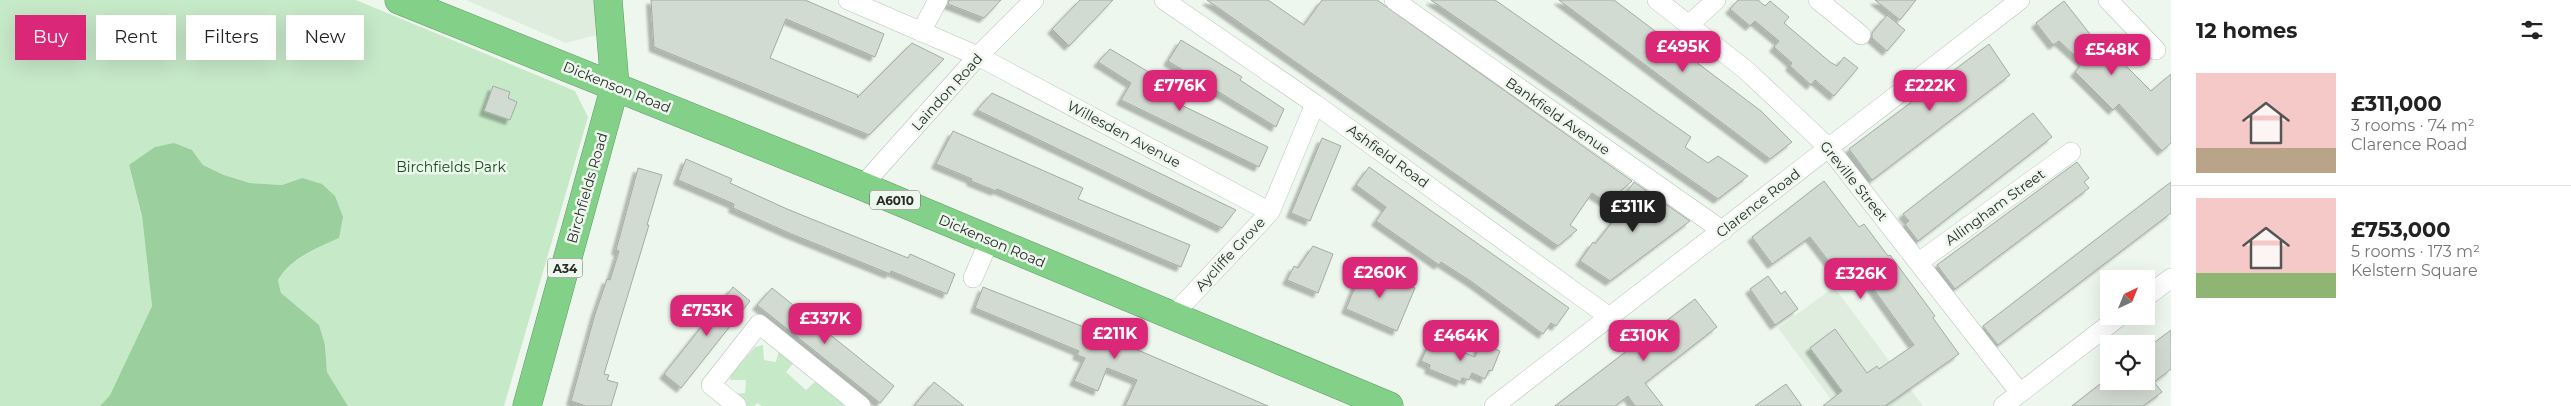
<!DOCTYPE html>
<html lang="en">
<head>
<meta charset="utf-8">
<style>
	body { margin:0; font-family:Montserrat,sans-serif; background:#f6f6f6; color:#222; height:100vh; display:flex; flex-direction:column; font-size:19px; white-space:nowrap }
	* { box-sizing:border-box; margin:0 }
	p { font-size:16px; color:#767676 }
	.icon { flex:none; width:28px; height:28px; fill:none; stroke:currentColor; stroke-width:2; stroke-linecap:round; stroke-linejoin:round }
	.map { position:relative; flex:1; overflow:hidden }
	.side { display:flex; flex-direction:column; background:#fff; width:400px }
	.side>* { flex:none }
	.banner { position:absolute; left:15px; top:15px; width:475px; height:45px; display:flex; gap:10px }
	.needle { width:32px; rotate:43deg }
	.controls { position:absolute; left:2100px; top:270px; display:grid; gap:10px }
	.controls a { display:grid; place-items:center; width:55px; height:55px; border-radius:0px; background:#fff; box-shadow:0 5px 20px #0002; font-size:25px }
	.price { position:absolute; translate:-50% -42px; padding:0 11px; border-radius:10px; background:#db2777; color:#fff; font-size:16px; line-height:32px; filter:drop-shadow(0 1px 2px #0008) }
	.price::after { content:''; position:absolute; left:50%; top:30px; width:15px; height:11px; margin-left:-8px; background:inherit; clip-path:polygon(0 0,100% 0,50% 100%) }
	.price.current { background:#222; color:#fff }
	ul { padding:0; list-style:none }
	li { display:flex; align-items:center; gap:15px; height:125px; padding:0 25px }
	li+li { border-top:1px solid #e0e0e0 }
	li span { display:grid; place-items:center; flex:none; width:140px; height:100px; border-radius:0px; color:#555 }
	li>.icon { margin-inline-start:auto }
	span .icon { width:60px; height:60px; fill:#fffc; stroke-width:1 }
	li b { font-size:21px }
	h2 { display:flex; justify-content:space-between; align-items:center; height:60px; padding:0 25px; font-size:21px }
	.pill { padding:0 18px; border-radius:0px; background:#fff; box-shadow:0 5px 20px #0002; font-size:18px; line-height:45px }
	.pill.current { background:#db2777; color:#fff }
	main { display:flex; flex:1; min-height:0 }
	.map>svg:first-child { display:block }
	.built { fill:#deedde }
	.green { fill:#c6e9c8 }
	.forest { fill:#9bd09e }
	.building { fill:#d2dbd2; stroke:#a3aca3; filter:url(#shadow) }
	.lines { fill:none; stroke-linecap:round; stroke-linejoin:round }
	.minor-casing { stroke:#b9c2ba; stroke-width:20 }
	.highway-casing { stroke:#639667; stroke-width:29 }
	.minor { stroke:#fff; stroke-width:19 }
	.highway { stroke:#83d089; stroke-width:28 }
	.labels { text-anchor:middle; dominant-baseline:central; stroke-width:5; stroke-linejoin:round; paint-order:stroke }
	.shield { fill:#eef7ee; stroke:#636863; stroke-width:1 }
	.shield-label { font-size:12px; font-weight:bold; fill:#282b28 }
	.street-label { font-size:14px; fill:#282b28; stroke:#eef7ee }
	.park-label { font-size:14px; fill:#164d1f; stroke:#eef7ee }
</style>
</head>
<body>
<main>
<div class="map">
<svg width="2171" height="406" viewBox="0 0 2171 406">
	<defs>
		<filter id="shadow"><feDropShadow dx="-4.5" dy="4.5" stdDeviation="1" flood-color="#0004"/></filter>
	</defs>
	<rect width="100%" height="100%" fill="#eef7ee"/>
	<!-- built -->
	<path class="built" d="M466 0H594L596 35 566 43Z
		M1834 287 1923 406H1836L1778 328Z"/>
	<!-- green -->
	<path class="green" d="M0 0H356L575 91 588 117 504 406H348L327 372 325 345 295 306 281 293 278 280C292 258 316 249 339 238L302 178 282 185 250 183 224 175 203 165 192 150 129 165 142 216 152 306 110 395 100 406H0Z
		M763 345 764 360 776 362 779 349 796 360 786 372 806 390 819 378 847 401 843 406H762L757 403 754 406H741L731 394 745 393 746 380H730L731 374 755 347Z"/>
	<!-- forest -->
	<path class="forest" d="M174 143 192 150 203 165 224 175 250 183 282 185 302 178 322 184 335 196 343 217 339 238C316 249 292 257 278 280L281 293 319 325 325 345 327 372 348 406H100L110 395 152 306 142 216 129 165 155 147Z"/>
	<!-- building -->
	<path class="building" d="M651 0H805L884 34 875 57 786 19 770 58 858 95 857 98 912 43 944 59 869 135 654 47Z
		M949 0H1001L984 18 948 4Z
		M1080 0H1113L1069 46 1052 29Z
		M1207 0H1268L1304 25 1322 0H1377L1632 181 1607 203 1592 193 1570 225 1577 230 1558 246Z
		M1431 0H1495L1691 137 1685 147 1708 163 1718 156 1748 176 1718 199Z
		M1559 0H1614L1761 111 1792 142 1770 159Z
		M1738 0H1758L1765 6 1770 1 1789 17 1784 23 1830 62 1837 66 1844 57 1858 68 1834 96 1815 80 1811 85 1790 66 1792 63 1774 47 1779 41 1755 21 1750 26 1730 9Z
		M1875 0H1916L1900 20Z
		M2064 1 2097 43 2100 40 2151 91 2171 74V143L2162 151 2119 104 2113 110 2075 72 2083 63 2059 41 2053 45 2036 23Z
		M1887 15 1905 30 1887 51 1872 38V33Z
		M1181 40 1242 77 1240 80 1284 109 1276 127 1168 61Z
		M1989 44 2010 75 1872 180 1849 149Z
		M1110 49 1152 74 1144 87 1268 147 1259 167 1121 100 1131 83 1098 62Z
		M493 86 510 92 508 98 517 102 510 120 484 111Z
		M992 93 1122 155 1236 210 1222 228 977 110Z
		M2033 113 2052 137 1918 241 1905 224 1909 221 1903 214Z
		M953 131 1083 188 1078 199 1190 245 1181 267 997 189 996 191 971 181 972 179 936 164Z
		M1322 138 1341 146 1310 221 1291 213Z
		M686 159 732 179 730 183 787 209 908 258 910 254 955 274 947 294 891 271 890 274 789 233 733 208 734 204 678 180Z
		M2077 162 2089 178 2084 182 2089 188 1955 289 1937 265Z
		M1369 167 1569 308 1556 326 1551 323 1543 334 1472 282 1441 262 1439 265 1376 221 1386 207 1356 185Z
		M638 168 662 175 647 225H649L604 374 609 375 607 380 618 383 611 406H586L571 401 595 314 607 279 610 280 619 251 616 250Z
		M1824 181 1859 227 1864 224 1888 256 1890 255 1935 316 1933 318 1959 354 1885 406H1823L1842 391 1810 348 1835 329 1867 373 1877 366 1879 369 1914 345 1856 265 1841 277 1810 237 1772 264 1752 237Z
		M1634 182 1690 221 1610 281 1580 261 1593 242 1595 244 1620 212 1615 209Z
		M2171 182V213L1998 345 1983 326Z
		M1313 246 1333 254 1318 293 1287 280 1294 266 1298 268Z
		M1363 267 1415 288 1397 331 1346 309Z
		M1768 276 1781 294 1785 291 1798 309 1775 325 1750 289Z
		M733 287 750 301 681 388 664 374Z
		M983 287 1089 329 1268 406H1125L1137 380 1107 368 1098 391 1074 381 1085 358 1077 355 1079 351 975 308Z
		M772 288 894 386 880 403 757 305Z
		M1695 299 1717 327 1645 383 1663 406H1635L1628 396 1615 406H1555Z
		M2171 330V369L2154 382 2162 392 2143 406H2072L2104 381H2146V349Z
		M1440 343 1475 357 1481 343 1500 351 1492 371 1489 370 1485 379 1472 373 1469 380 1462 378 1461 382 1429 369 1430 365 1421 361 1429 344 1439 348Z
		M934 382 964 406H914Z
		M1786 384 1802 406H1755Z"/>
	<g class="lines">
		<!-- minor casing -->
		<g class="minor-casing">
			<path id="minor" d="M848 0 978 56 1270 212
				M1164 0 1315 104 1608 316
				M1394 0 1723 231
				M1657 0 1747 71 1829 148 2020 393
				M1818 0 1861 35
				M2108 0 2156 50
				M1690 24 1716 0
				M921 32 938 0
				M862 186 978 56 1034 0
				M1919 262 2071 152
				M973 278 990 239
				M2146 297 2171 278
				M1172 316 1270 212 1315 104
				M737 406 711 385 759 324 861 406
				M1494 406 2020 0
				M2003 406 2120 316"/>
		</g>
		<!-- highway casing -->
		<g class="highway-casing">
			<path id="highway" d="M399 0 862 186 1389 406
				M527 406 615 86 608 0"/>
		</g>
		<!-- minor -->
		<use href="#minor" class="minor"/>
		<!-- highway -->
		<use href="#highway" class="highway"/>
	</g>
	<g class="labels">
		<!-- shield labels -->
		<g class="shield">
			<rect x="870" y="190.5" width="50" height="19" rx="4"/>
			<rect x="547.5" y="258.5" width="35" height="19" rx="4"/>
		</g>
		<g class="shield-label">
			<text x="895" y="200">A6010</text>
			<text x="565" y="268">A34</text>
		</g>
		<!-- street labels -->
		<g class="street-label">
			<text transform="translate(617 87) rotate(22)">Dickenson Road</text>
			<text transform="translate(947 92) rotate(-48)">Laindon Road</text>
			<text transform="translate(1558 116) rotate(35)">Bankfield Avenue</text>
			<text transform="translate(1124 134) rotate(28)">Willesden Avenue</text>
			<text transform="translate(1388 156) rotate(36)">Ashfield Road</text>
			<text transform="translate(1854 181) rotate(51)">Greville Street</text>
			<text transform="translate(587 188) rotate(-74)">Birchfields Road</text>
			<text transform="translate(1758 203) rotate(-38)">Clarence Road</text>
			<text transform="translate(1995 207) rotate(-36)">Allingham Street</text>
			<text transform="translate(992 241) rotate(23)">Dickenson Road</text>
			<text transform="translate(1230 254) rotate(-47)">Aycliffe Grove</text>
		</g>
		<!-- park labels -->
		<g class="park-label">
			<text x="451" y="167">Birchfields Park</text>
		</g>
	</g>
</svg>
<div class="controls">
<a><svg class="needle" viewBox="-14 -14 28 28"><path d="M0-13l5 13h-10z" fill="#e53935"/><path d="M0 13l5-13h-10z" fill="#767676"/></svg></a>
<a><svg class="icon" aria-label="locate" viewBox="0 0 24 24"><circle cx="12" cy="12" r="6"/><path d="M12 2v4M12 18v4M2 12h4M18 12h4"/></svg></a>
</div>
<b class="price" style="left:1683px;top:73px">£495K</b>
<b class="price" style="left:2112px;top:76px">£548K</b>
<b class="price" style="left:1180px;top:112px">£776K</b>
<b class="price" style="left:1930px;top:112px">£222K</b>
<b class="price current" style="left:1633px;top:233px">£311K</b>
<b class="price" style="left:1380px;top:299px">£260K</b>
<b class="price" style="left:1861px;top:300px">£326K</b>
<b class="price" style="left:707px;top:337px">£753K</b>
<b class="price" style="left:825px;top:345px">£337K</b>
<b class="price" style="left:1115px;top:360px">£211K</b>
<b class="price" style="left:1461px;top:362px">£464K</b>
<b class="price" style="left:1644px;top:362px">£310K</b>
<div class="banner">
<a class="pill current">Buy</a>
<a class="pill">Rent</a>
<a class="pill">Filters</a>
<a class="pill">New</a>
</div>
</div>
<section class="side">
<h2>12 homes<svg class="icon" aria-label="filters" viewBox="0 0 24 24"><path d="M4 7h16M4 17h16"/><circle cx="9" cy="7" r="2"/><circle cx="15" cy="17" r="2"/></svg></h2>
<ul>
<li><span style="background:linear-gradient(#f6c9c9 75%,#b9a48a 0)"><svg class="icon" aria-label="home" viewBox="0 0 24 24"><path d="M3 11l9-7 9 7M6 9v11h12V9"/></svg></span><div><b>£311,000</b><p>3 rooms · 74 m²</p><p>Clarence Road</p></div></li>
<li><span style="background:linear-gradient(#f6c9c9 75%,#8fb573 0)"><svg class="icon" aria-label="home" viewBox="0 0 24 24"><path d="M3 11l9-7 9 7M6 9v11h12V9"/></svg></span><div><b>£753,000</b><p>5 rooms · 173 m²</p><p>Kelstern Square</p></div></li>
</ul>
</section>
</main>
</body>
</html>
